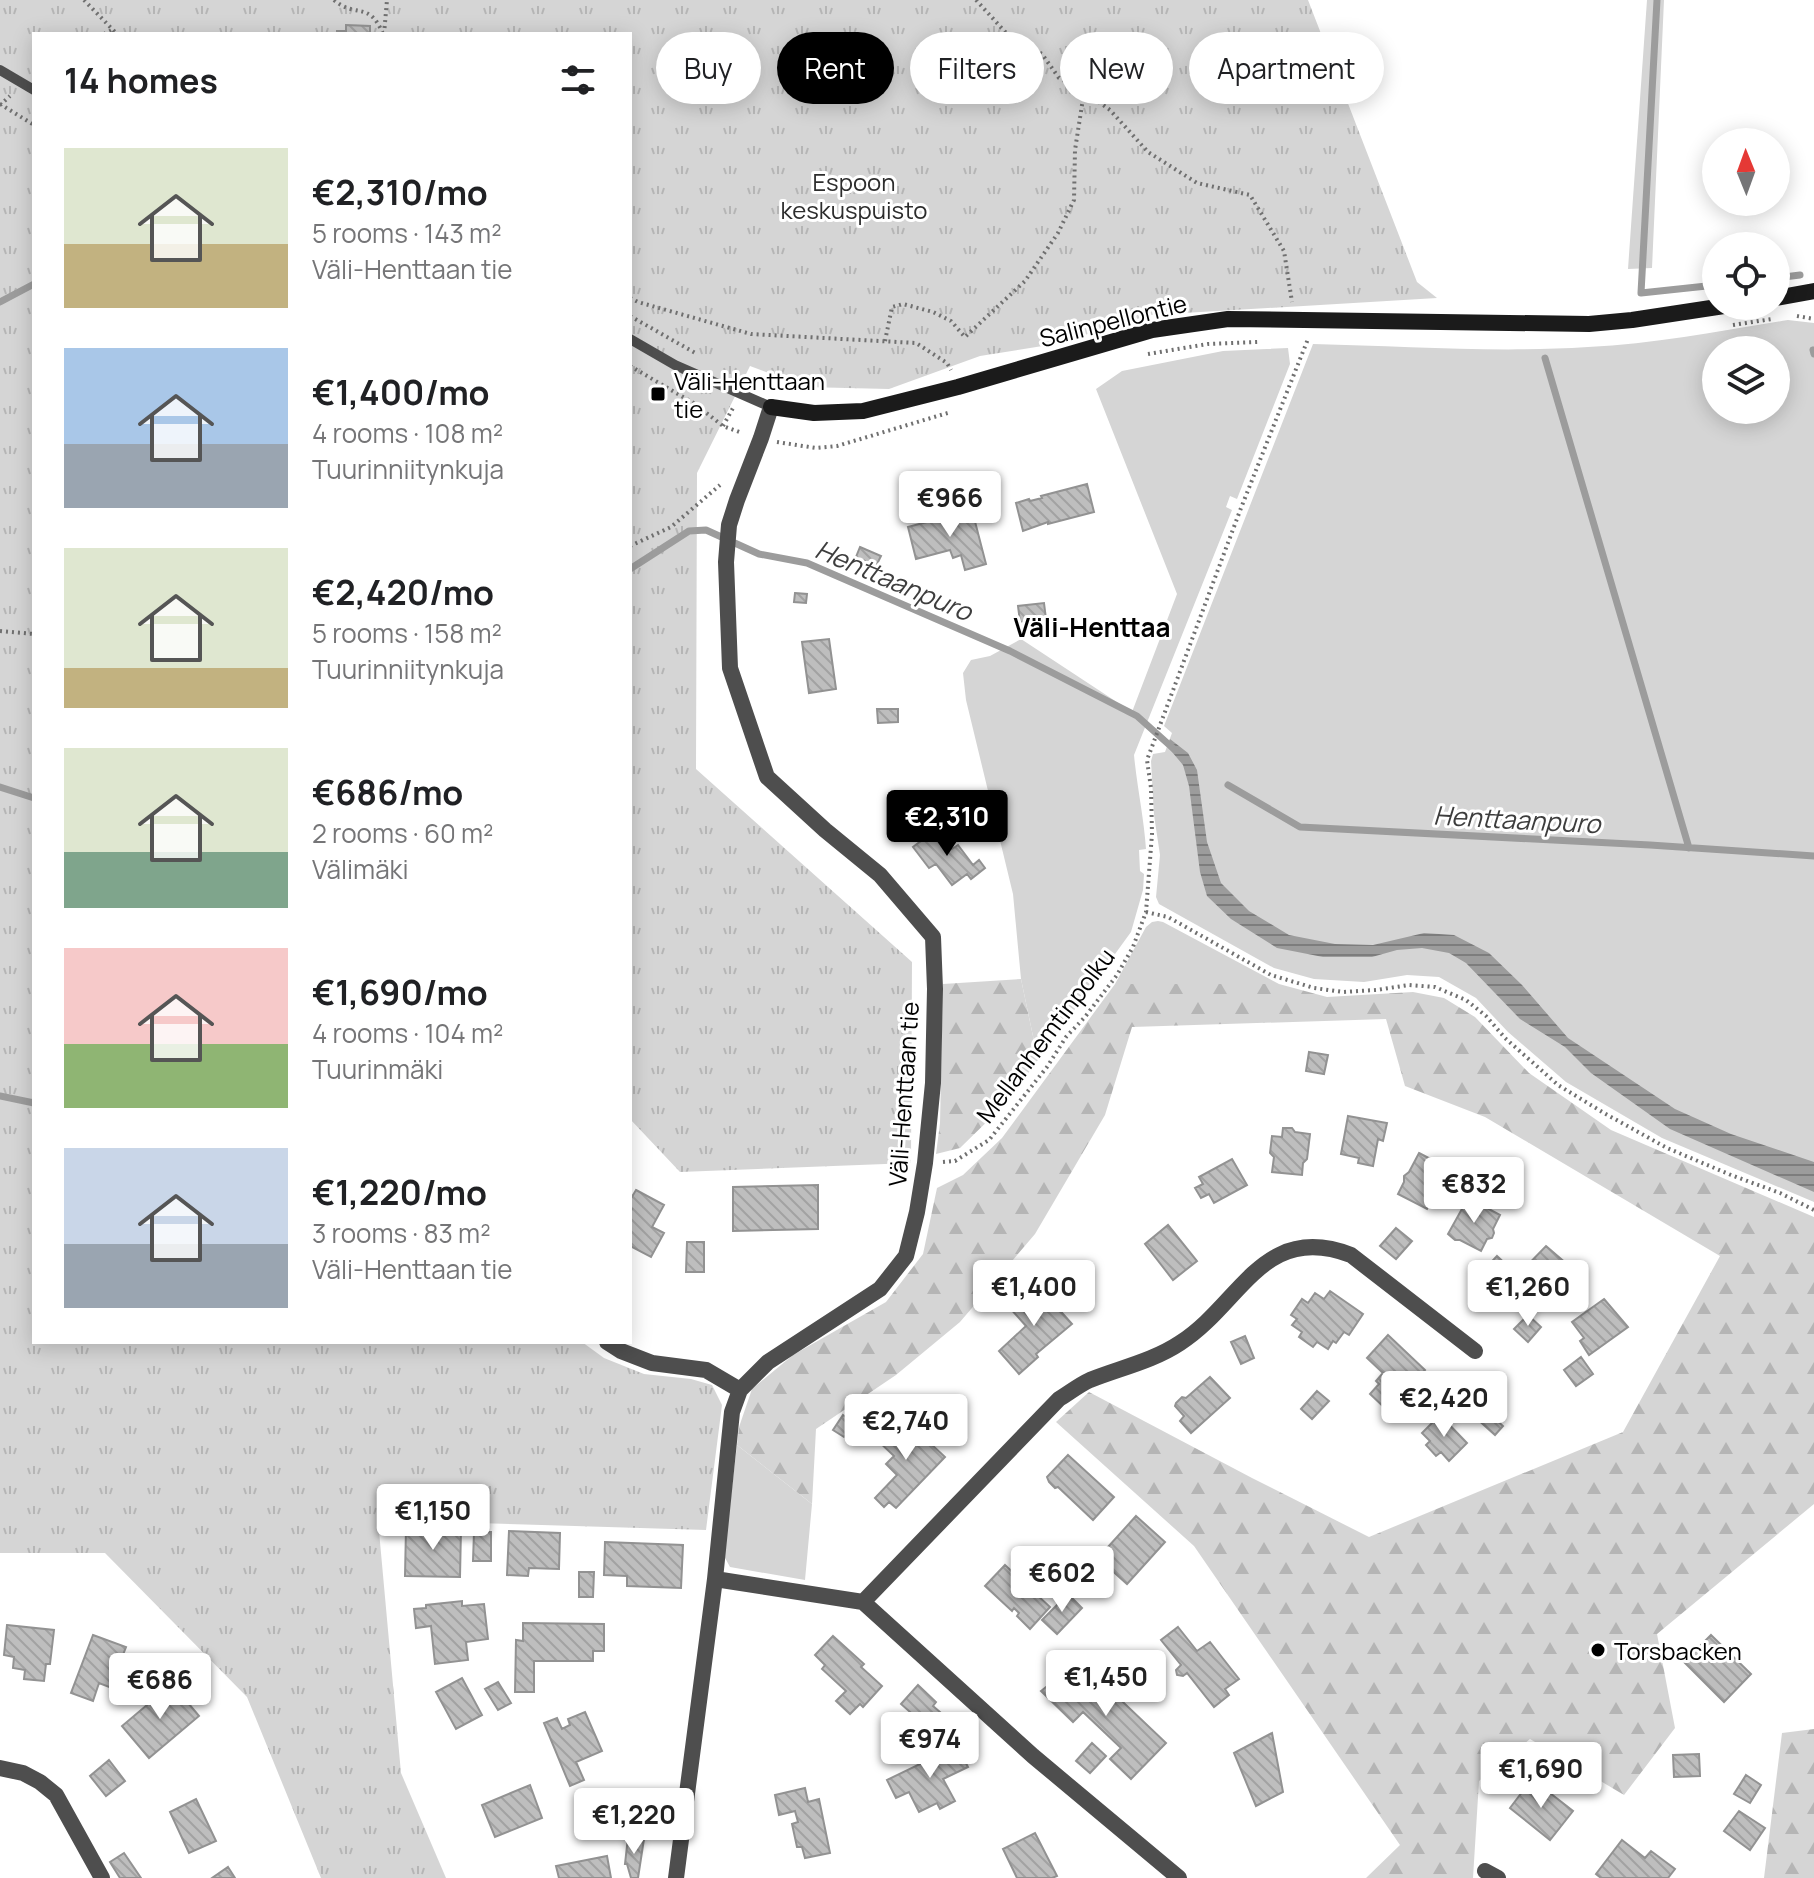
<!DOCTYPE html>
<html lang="en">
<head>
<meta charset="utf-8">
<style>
	body { margin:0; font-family:Manrope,sans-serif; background:#f2f2f2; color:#202124; height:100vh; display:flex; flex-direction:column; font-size:30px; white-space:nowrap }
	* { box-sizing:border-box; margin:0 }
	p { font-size:26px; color:#757577 }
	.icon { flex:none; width:44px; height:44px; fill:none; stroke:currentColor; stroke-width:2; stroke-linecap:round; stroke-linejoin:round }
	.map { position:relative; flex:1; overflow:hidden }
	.drawer { position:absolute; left:32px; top:32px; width:600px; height:1312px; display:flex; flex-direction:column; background:#fff; border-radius:0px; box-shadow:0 4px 20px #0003 }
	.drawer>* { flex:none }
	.hud { position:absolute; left:656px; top:32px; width:760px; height:72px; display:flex; gap:16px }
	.needle { width:52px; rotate:359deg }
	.tools { position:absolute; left:1702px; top:128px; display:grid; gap:16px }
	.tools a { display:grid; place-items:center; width:88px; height:88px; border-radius:50%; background:#fff; box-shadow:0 4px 20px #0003; font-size:40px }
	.price { position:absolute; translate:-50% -68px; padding:0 18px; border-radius:8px; background:#fff; color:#222; font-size:26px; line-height:52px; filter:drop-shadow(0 2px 4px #0008) }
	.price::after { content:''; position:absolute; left:50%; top:48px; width:24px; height:18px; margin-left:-12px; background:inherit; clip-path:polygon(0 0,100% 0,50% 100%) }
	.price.on { background:#000; color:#fff }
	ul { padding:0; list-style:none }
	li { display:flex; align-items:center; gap:24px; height:200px; padding:0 32px }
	li span { display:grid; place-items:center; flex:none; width:224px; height:160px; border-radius:0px; color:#555 }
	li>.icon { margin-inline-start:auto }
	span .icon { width:96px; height:96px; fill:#fffc; stroke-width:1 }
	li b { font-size:34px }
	h2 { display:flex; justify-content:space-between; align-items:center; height:96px; padding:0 32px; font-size:34px }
	.tag { padding:0 28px; border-radius:36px; background:#fff; box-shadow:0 4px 20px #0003; font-size:28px; line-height:72px }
	.tag.on { background:#000; color:#fff }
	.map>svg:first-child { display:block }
	.grass { fill:#d5d5d5; fill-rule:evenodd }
	.forest { fill:url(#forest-firs) }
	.park { fill:url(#park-tufts) }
	.water { fill:url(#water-rules) }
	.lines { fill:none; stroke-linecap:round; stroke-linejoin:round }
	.stream { stroke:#9c9c9c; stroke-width:7 }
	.building { fill:url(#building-back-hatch); stroke:#929292; stroke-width:2 }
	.path { stroke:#707070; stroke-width:4; stroke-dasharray:2 4; stroke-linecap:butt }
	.lane { stroke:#4e4e4e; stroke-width:10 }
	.street { stroke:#4e4e4e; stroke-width:16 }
	.secondary { stroke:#1b1b1b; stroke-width:16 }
	.poi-dot { fill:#000; stroke:#fff; stroke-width:3 }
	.labels { text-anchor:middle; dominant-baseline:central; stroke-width:6; stroke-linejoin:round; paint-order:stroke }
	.park-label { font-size:24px; fill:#2c2c2c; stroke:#fff }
	.street-label { font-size:24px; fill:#000; stroke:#fff }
	.poi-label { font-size:24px; fill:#000; stroke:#fff; text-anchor:start }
	.water-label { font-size:26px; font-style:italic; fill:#3d3d3d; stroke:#fff }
	.neighbourhood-label { font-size:26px; font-weight:bold; fill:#000; stroke:#fff }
</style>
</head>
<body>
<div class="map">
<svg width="1814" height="1878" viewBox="0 0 1814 1878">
	<defs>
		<pattern id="forest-firs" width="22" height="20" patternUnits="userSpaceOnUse" patternTransform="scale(2)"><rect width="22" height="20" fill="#d5d5d5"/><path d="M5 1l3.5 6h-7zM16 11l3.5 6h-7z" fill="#b5b5b5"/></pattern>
		<pattern id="park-tufts" width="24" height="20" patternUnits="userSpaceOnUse" patternTransform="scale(2)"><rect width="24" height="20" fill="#d5d5d5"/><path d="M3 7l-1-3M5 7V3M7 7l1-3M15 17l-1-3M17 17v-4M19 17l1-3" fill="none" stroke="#b5b5b5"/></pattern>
		<pattern id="water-rules" width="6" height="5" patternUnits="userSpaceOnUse" patternTransform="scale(2)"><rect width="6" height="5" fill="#9c9c9c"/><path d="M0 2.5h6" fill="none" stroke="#7d7d7d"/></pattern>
		<pattern id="building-back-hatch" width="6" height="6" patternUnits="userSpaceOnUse" patternTransform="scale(2)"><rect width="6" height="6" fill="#bebebe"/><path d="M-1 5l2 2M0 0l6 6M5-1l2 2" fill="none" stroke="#a2a2a2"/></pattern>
	</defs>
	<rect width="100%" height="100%" fill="#fff"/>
	<!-- grass -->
	<path class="grass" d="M1647 0H1664L1652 268 1628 269Z
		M1788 320 1814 323V1202L1662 1138 1566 1082 1508 1032 1476 998 1439 977 1407 975 1364 982 1314 979 1274 968 1159 904 1156 897 1160 855 1154 815 1151 761 1153 754 1165 752 1172 733 1164 726 1313 344C1404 346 1496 353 1588 347 1655 344 1721 331 1788 320ZM1716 350H1776V410H1716Z
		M1288 348 1290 364 1237 499 1230 496 1226 507 1232 510 1134 755C1137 787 1144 818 1146 849L1139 850 1140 871 1144 874 1143 890 1131 932 1038 1060 1021 979 1013 894 966 700 963 673 971 660 990 656 1021 639 1132 712 1177 594 1096 389 1122 371 1223 351Z
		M1158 921 1163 922 1279 984H1115L1146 927 1152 922Z
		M737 1445 812 1504 805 1580 730 1567 724 1556Z"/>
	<!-- forest -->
	<path class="forest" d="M1021 979 1038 1060 1005 1104 960 1148 936 1154 940 1123 943 984Z
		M1115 984H1279L1327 997 1413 992 1444 998 1475 1017 1529 1073 1611 1130 1814 1217V1504L1657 1634 1675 1728 1624 1795 1530 1739 1479 1781 1473 1878H1366L1400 1845 1194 1546 1056 1422 1089 1392 1252 1478 1369 1537 1623 1432 1720 1256 1485 1117 1405 1086 1386 1019 1132 1027 1105 1115 1035 1234 960 1322 896 1375 816 1429 812 1504 737 1445 739 1427 752 1389 793 1355 886 1302 923 1254 937 1188 963 1175 1002 1138Z
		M1814 1729V1878H1764L1782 1733Z"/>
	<!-- park -->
	<path class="park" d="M0 0H1308L1417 282 1437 298 1150 315 1055 344 980 356 889 389 805 387 750 366 697 473 696 769 912 962 911 1163 680 1172 630 1119V34H34V1342H582L604 1358 644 1374 691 1379 712 1385 722 1405 706 1530 378 1520 401 1773 446 1878H321L247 1697 105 1553H0Z"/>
	<!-- water -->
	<path class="water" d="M1170 739 1188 753 1197 770 1207 842 1221 883 1249 911 1289 935 1335 944 1373 945 1424 933 1454 935 1489 953 1522 985 1568 1038 1675 1109 1731 1134 1814 1162V1192L1670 1129 1591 1073 1565 1047 1520 1019 1466 963 1449 953 1422 948 1397 950 1372 957H1323L1277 948 1231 919 1207 896 1200 872 1189 786 1183 765 1167 746Z"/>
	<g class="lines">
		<!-- stream -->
		<path class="stream" d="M1657 0 1641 293 1716 285
			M1776 278 1800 275
			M0 302 34 284
			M1813 350 1814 354
			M1545 358 1689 848
			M630 569 689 531 706 530 759 554 807 563 1010 651 1137 716 1175 750
			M1228 785 1300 827 1650 845 1814 856
			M0 787 34 798
			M0 1096 34 1103"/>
	</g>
	<!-- building -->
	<path class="building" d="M346 25 370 26V34H337V31H346Z
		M1087 484 1094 512 1048 524V522L1023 531 1016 503 1029 499 1030 501 1042 498 1041 496Z
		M972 510 986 564 965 570 961 555 953 558 950 550 916 559 908 527Z
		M860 547 881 556 876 566 856 557Z
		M795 593 807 594 806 603 794 602Z
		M1044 603 1046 619 1020 622 1018 606Z
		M829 639 836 689 809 693 802 642Z
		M877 709H898V722L878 723Z
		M937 829 952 849 958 845 973 865 979 860 985 868 971 879 967 874 952 885 936 864 929 868 913 847Z
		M1309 1052 1328 1055 1324 1074 1306 1071Z
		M1348 1116 1387 1123 1383 1141 1378 1139 1373 1166 1358 1163 1359 1158 1341 1154Z
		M1283 1128H1292L1295 1132 1310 1134 1307 1159 1303 1163 1302 1175 1272 1172 1274 1157 1270 1153 1272 1136 1282 1137Z
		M1419 1153 1446 1167 1440 1179 1442 1180 1427 1209 1398 1194 1404 1182V1176L1409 1172Z
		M1232 1159 1247 1185 1214 1203 1209 1194 1201 1198 1195 1188 1203 1184 1199 1177Z
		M818 1185V1229L733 1231V1187Z
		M636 1190 664 1205 652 1227 664 1233 651 1257 630 1246V1213L632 1209 630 1208V1200Z
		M1468 1198 1500 1215 1493 1229 1494 1233 1492 1238 1487 1239 1481 1251 1460 1240H1455L1448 1234Z
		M1168 1225 1197 1261 1173 1280 1145 1244Z
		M1396 1228 1412 1241 1396 1259 1380 1246Z
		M687 1242H704V1272H686Z
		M1546 1246 1574 1270 1541 1303 1529 1292 1533 1288 1519 1274Z
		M1497 1256 1511 1269 1497 1284 1483 1271Z
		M1036 1284 1072 1324 1036 1354 1038 1357 1019 1374 999 1351 1026 1326 1009 1307Z
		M1330 1291 1363 1314 1349 1335 1344 1332 1336 1343 1333 1341 1328 1349 1317 1342 1313 1347 1299 1337 1302 1332 1292 1325 1297 1319 1291 1315 1302 1299 1308 1303 1315 1293 1324 1299Z
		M1604 1299 1628 1327 1589 1355 1580 1341 1584 1338 1572 1322Z
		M1528 1315 1541 1327 1528 1342 1514 1329Z
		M1388 1335 1425 1370 1386 1409 1370 1394 1379 1384 1376 1381 1383 1373 1367 1358Z
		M1245 1336 1254 1358 1241 1364 1231 1342Z
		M1581 1357 1593 1374 1576 1386 1564 1370Z
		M1210 1377 1230 1398 1191 1433 1180 1421 1184 1416 1175 1406 1176 1403 1182 1397 1186 1398Z
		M1317 1391 1329 1401 1312 1419 1301 1409Z
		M1484 1409 1503 1426 1495 1435 1476 1418Z
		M843 1415 855 1423 844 1437 833 1430Z
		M1440 1415 1467 1443 1449 1461 1441 1452 1436 1456 1426 1445 1430 1441 1422 1433Z
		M893 1418 912 1436 917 1431 945 1457 896 1508 889 1502 884 1507 875 1498 897 1475 886 1464 894 1456 875 1438Z
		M1068 1455 1114 1497 1093 1520 1058 1487 1055 1488 1049 1482 1047 1477Z
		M1136 1516 1165 1542 1127 1584 1098 1558Z
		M406 1528 461 1529 460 1577 405 1576Z
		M509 1531 560 1533 559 1569 529 1568 528 1576 507 1575Z
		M474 1532H491V1561H473Z
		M605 1542 683 1545 681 1588 627 1586V1576L604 1575Z
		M1005 1565 1050 1607 1030 1629 1017 1616 1019 1613 1014 1608 1012 1611 985 1586Z
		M579 1572H594L593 1597H579Z
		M1068 1594 1082 1608 1057 1634 1042 1620Z
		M462 1601V1606L484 1604 488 1639 466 1642 468 1660 435 1664 431 1626 416 1628 414 1609 426 1608V1605Z
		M523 1623 604 1624V1651H593V1661H534V1692H515L516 1640 523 1641Z
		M7 1625 54 1630 50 1664H46L44 1681 24 1679 25 1670 13 1668 14 1657 4 1655Z
		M1178 1627 1197 1651 1210 1642 1239 1679 1225 1689 1229 1695 1214 1707 1187 1673 1183 1676 1177 1675 1176 1670 1181 1665 1161 1640Z
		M93 1635 126 1647 119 1665 125 1668 117 1690 99 1683 93 1701 71 1693Z
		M1711 1635 1751 1674 1724 1702 1684 1662Z
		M833 1636 864 1664 861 1667 882 1686 863 1707 860 1704 850 1714 836 1701 846 1691 822 1669 825 1665 815 1655Z
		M1076 1663 1102 1689 1105 1685 1166 1743 1131 1779 1110 1759 1121 1748 1083 1712 1073 1722 1041 1691Z
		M462 1678 482 1715 456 1729 436 1692Z
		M498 1682 511 1703 498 1710 485 1689Z
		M172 1684 199 1716 149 1758 122 1726Z
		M918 1685 936 1702 933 1706 940 1712 927 1727 901 1704Z
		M585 1712 602 1751 576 1762 584 1780 570 1786 544 1723 557 1718 562 1729 570 1725 568 1719Z
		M1272 1733 1283 1792 1256 1806 1234 1753Z
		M1092 1743 1106 1756 1090 1773 1076 1761Z
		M957 1746 968 1767 943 1779 955 1801 940 1809 937 1803 919 1812 909 1792 896 1798 887 1780Z
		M1699 1754 1700 1776 1674 1777 1673 1755Z
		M109 1760 125 1781 106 1796 90 1776Z
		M1746 1775 1761 1785 1750 1803 1734 1794Z
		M1532 1779 1573 1811 1550 1840 1510 1808Z
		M530 1785 542 1818 495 1837 482 1805Z
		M805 1788 808 1802 819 1799 830 1853 805 1858 802 1847H797L792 1824 798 1822 795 1811 779 1815 775 1795Z
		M196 1799 216 1841 189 1853 170 1812Z
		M1739 1811 1765 1828 1750 1850 1724 1831Z
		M1035 1833 1057 1876 1052 1878H1017L1003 1849Z
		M628 1837 644 1839 638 1878H631L627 1864H625Z
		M1622 1840 1645 1858 1651 1851 1675 1869 1668 1878H1601L1596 1874Z
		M124 1853 141 1878H120L110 1862Z
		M607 1856 611 1878H559L556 1866Z
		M228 1867 235 1878H212Z"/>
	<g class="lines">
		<!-- path -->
		<path class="path" d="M84 0 117 34
			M334 0C356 19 369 0 383 34
			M976 0 1008 35 1042 54 1059 78 1084 91 1110 110 1148 152 1197 183 1250 195 1284 251 1292 302
			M104 34 114 29
			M384 34 387 0
			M0 104 34 125
			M0 105 10 96
			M630 298 638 302 751 334 916 343 947 363 951 370
			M630 316 697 354
			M1797 316 1814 319
			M1733 325 1772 319
			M885 341 892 307 903 304 933 312 951 321 965 337 1025 281 1058 233 1074 200 1075 150 1084 92
			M1148 354 1208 344 1258 342
			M630 366 695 404 723 426 742 433
			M723 426 733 408
			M777 442 816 448 837 446 951 412
			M630 546 671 527 720 485
			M0 631 34 634
			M1146 912 1168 917 1271 975 1314 988 1343 992 1376 990 1409 985 1435 987 1466 1000 1486 1016 1505 1038 1558 1085 1604 1113 1667 1148 1731 1175 1780 1193 1814 1210
			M943 1162 955 1161 989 1140 1047 1067 1066 1037 1085 1017 1117 975 1133 947 1146 912 1152 834 1151 788 1147 760 1241 508 1308 339"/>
		<!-- lane -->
		<path class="lane" d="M0 70 34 90
			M630 339 675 365 771 407"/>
		<!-- street -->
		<path class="street" d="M607 1342 621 1351 652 1363 706 1370 740 1390
			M715 1579 863 1602 1033 1756 1179 1878
			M863 1602 1059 1399C1069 1393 1079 1385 1090 1380 1120 1368 1153 1361 1180 1343 1241 1304 1263 1221 1351 1255L1475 1351
			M0 1768 23 1773 40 1782 56 1795 102 1878
			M1485 1871 1498 1878
			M676 1878 715 1579 732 1412 740 1390 768 1362 880 1289 906 1256 917 1212 925 1163 933 1083 935 989 933 937 880 875 825 830 767 777 730 668 726 562 729 525 737 500 761 438 771 407"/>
		<!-- secondary -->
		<path class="secondary" d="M1776 298 1814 291
			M771 407 814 413 863 411 958 387 1152 330 1228 319 1589 324 1632 320 1724 306"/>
	</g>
	<!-- markers -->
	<g class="poi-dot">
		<rect x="650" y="386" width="16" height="16" rx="4"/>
		<circle cx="1598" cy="1650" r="8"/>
	</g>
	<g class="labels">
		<!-- park labels -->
		<g class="park-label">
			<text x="854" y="181">Espoon<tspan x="854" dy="28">keskuspuisto</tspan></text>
		</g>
		<!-- street labels -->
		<g class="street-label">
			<text transform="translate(1113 320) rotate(-14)">Salinpellontie</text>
			<text transform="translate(1045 1035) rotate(-53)">Mellanhemtinpolku</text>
			<text transform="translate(903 1094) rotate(-86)">Väli-Henttaan tie</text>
		</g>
		<!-- poi labels -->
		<g class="poi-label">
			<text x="674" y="380">Väli-Henttaan<tspan x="674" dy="28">tie</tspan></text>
			<text x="1614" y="1650">Torsbacken</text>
		</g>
		<!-- water labels -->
		<g class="water-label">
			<text transform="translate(894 580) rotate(23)">Henttaanpuro</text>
			<text transform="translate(1517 819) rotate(3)">Henttaanpuro</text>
		</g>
		<!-- neighbourhood labels -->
		<g class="neighbourhood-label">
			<text x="1092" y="627">Väli-Henttaa</text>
		</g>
	</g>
</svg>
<div class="tools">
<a><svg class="needle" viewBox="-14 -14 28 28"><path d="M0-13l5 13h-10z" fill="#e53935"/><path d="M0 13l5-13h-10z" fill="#757577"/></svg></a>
<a><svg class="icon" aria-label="locate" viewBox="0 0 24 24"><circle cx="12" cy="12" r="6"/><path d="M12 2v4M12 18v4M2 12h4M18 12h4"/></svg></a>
<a><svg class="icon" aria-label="layers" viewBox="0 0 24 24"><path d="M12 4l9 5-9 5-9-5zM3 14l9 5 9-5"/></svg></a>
</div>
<b class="price" style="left:950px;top:539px">€966</b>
<b class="price on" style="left:947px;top:858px">€2,310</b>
<b class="price" style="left:1474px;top:1225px">€832</b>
<b class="price" style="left:1034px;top:1328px">€1,400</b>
<b class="price" style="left:1528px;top:1328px">€1,260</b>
<b class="price" style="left:1444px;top:1439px">€2,420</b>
<b class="price" style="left:906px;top:1462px">€2,740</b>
<b class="price" style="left:433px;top:1552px">€1,150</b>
<b class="price" style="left:1062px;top:1614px">€602</b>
<b class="price" style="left:1106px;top:1718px">€1,450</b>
<b class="price" style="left:160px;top:1721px">€686</b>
<b class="price" style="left:930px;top:1780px">€974</b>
<b class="price" style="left:1541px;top:1810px">€1,690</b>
<b class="price" style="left:634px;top:1856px">€1,220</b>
<div class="hud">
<a class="tag">Buy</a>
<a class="tag on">Rent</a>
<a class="tag">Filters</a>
<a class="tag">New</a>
<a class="tag">Apartment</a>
</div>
<section class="drawer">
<h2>14 homes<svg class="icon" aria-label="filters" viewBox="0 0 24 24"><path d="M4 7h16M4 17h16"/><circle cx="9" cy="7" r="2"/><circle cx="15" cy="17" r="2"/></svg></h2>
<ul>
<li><span style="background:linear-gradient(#dfe7d0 60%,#c2b280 0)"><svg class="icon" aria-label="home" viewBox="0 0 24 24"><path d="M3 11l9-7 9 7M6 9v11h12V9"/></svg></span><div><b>€2,310/mo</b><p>5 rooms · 143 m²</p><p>Väli-Henttaan tie</p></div></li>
<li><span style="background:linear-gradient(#a9c7e8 60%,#9aa5b1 0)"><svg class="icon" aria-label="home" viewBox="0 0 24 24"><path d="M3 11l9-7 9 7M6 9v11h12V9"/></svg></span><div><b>€1,400/mo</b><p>4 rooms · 108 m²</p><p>Tuurinniitynkuja</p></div></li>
<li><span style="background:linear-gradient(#dfe7d0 75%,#c2b280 0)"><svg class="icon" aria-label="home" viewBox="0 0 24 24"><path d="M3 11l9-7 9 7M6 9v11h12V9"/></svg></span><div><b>€2,420/mo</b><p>5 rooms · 158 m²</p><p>Tuurinniitynkuja</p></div></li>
<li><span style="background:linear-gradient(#dfe7d0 65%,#7fa58c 0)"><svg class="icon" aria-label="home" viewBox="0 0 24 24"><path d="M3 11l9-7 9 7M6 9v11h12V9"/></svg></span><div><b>€686/mo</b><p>2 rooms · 60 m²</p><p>Välimäki</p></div></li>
<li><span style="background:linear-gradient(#f6c9c9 60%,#8fb573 0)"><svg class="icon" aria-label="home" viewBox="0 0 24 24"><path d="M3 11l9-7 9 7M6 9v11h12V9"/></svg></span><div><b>€1,690/mo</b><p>4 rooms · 104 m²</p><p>Tuurinmäki</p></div></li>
<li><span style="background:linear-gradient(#c9d6e8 60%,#9aa5b1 0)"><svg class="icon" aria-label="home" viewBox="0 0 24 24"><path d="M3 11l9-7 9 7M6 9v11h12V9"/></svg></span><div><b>€1,220/mo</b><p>3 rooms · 83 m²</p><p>Väli-Henttaan tie</p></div></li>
</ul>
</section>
</div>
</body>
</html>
